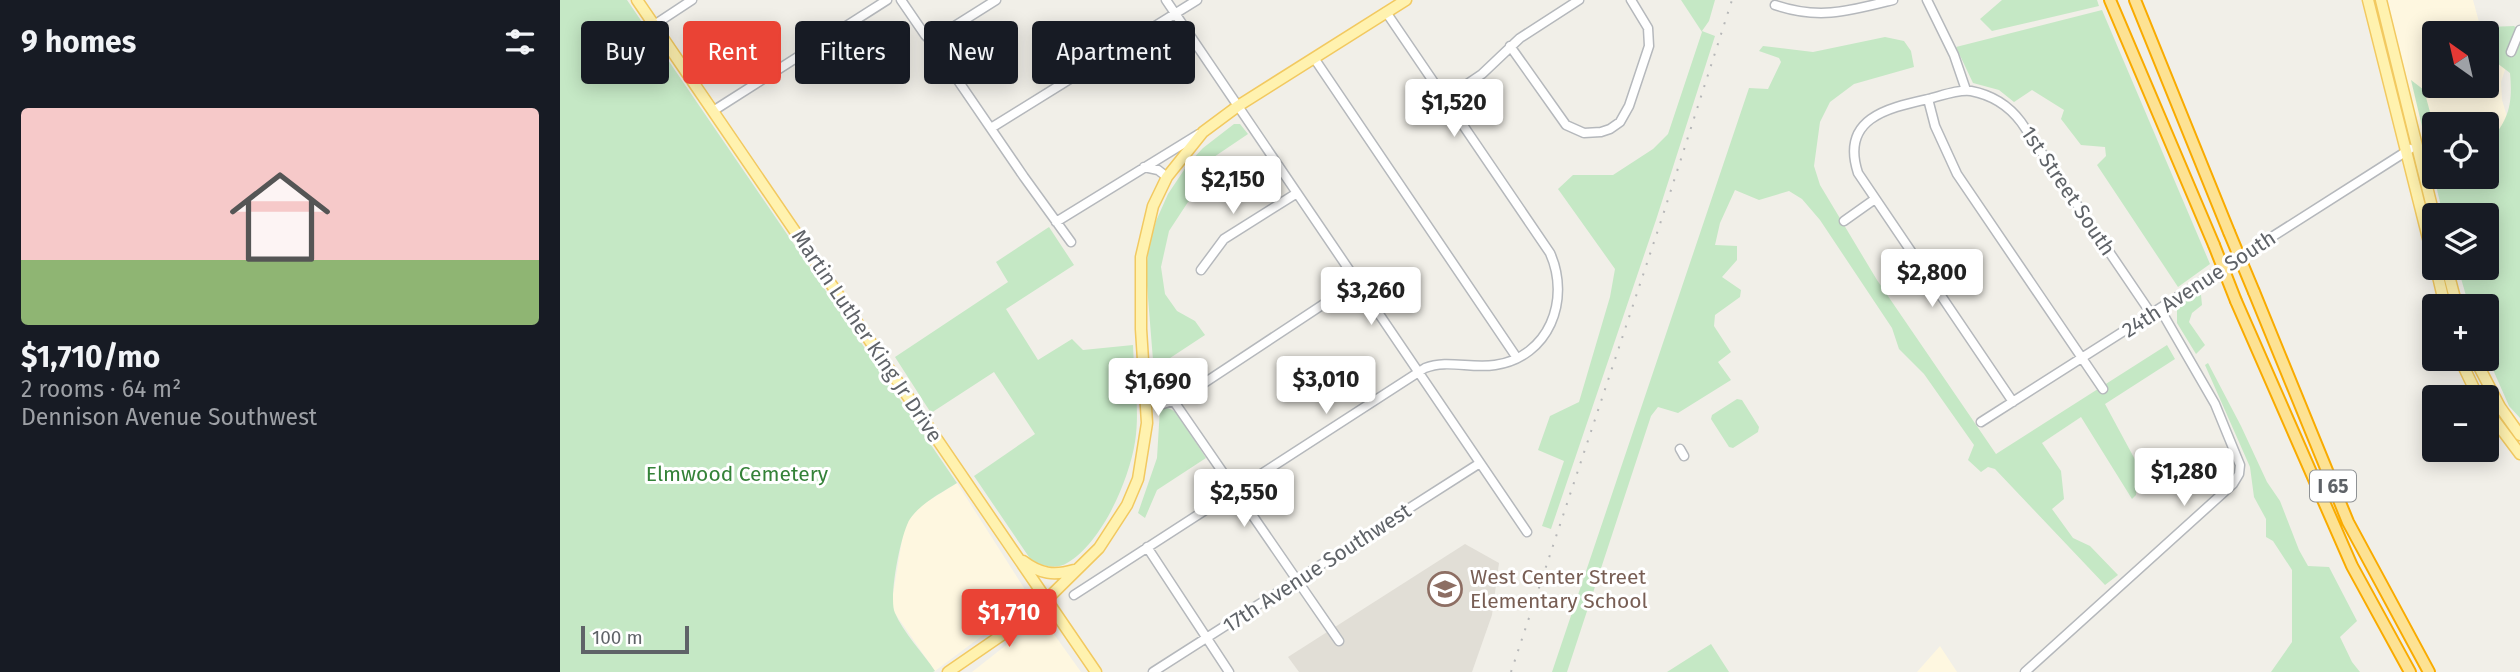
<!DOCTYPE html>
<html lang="en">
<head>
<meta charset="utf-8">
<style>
	body { margin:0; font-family:"Fira Sans",sans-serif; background:#242831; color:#f1f3f6; height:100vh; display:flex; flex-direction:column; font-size:26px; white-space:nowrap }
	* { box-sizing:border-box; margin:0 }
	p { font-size:23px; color:#9ea1a6 }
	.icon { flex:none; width:38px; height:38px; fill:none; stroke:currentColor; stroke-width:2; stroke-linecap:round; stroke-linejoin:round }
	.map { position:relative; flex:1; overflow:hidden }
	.drawer { display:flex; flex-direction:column; background:#171b24; width:560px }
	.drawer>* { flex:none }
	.guide { position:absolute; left:21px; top:21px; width:665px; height:63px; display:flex; gap:14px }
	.needle { width:46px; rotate:326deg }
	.tools { position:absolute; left:1862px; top:21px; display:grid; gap:14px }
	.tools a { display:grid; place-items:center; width:77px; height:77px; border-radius:7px; background:#171b24; box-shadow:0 4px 18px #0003; font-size:35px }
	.scale { position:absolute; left:21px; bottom:18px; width:108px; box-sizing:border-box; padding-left:7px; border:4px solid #5f6368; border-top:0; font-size:19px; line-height:24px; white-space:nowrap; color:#5f6368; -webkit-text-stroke:5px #fff; paint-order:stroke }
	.price { position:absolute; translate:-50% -60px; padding:0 16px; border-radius:7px; background:#fff; color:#222; font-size:23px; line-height:46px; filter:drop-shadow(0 2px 4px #0008) }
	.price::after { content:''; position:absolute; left:50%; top:42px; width:21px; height:16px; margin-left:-10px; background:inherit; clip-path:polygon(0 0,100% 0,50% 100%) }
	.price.on { background:#ea4335; color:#fff }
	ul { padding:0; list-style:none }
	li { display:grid; align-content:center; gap:14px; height:371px; padding:0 21px }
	li span { display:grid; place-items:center; height:217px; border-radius:7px; color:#555 }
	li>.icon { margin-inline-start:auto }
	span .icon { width:126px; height:126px; fill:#fffc; stroke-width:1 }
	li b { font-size:30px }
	h2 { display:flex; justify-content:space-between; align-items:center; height:84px; padding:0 21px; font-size:30px }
	.pill { padding:0 24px; border-radius:7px; background:#171b24; box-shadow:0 4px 18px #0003; font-size:24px; line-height:63px }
	.pill.on { background:#ea4335; color:#fff }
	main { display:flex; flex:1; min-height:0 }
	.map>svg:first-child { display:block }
	.commercial { fill:#fef7e0 }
	.education { fill:#e1ded6 }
	.green { fill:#c5e8c5 }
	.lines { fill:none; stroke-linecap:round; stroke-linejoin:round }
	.minor-casing { stroke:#b5b8bc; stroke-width:11 }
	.major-casing { stroke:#f2c960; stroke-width:13 }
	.highway-casing { stroke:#f9ab00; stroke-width:14 }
	.minor { stroke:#fff; stroke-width:8 }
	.major { stroke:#fff2af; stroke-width:10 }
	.highway { stroke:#fde293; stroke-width:10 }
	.rail { stroke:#b6b7b8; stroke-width:2; stroke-dasharray:2 9; stroke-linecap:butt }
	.highway-bridge-casing { stroke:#f9ab00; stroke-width:14; stroke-linecap:butt }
	.highway-bridge { stroke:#fde293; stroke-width:10 }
	.labels { text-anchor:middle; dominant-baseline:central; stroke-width:6; stroke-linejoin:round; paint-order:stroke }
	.shield { fill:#fff; stroke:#8f9295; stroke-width:2 }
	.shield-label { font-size:19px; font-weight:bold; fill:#5f6368 }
	.street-label { font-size:21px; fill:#5f6368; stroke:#fff }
	.park-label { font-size:21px; fill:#348238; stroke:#fff }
	.education-label { font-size:21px; fill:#785e54; stroke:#fff; text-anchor:start }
</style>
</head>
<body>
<main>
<section class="drawer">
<h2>9 homes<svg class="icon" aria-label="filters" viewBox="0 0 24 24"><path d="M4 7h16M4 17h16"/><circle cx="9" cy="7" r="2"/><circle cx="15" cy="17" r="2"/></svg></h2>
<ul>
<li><span style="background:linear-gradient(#f6c9c9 70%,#8fb573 0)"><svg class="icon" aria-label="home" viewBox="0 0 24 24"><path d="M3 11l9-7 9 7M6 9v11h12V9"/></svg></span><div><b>$1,710/mo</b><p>2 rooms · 64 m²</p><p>Dennison Avenue Southwest</p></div></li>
</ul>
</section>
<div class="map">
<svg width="1960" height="672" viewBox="0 0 1960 672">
	<rect width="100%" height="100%" fill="#f1efe8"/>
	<!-- commercial -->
	<path class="commercial" d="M1816 0H1913L1922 33H1874V86H1927V41L1951 52 1941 82 1942 100 1949 123 1927 150V124H1874V169L1859 175Z
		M397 483 464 588 466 601 462 606 375 671 334 612 332 600 343 534 349 519 362 505Z
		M481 621 486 623 521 672H412L474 623Z
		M1380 646 1397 672H1357Z"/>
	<!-- education -->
	<path class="education" d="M905 544 939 563 932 615 912 672H739L728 657Z"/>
	<!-- green -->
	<path class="green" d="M0 0H67L397 483C381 493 361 503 350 519 341 532 328 599 335 613 343 632 363 653 375 671L373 672H0Z
		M1121 0H1155L1149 21 1142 31 1155 36 1096 220 991 529 982 526 1004 461 978 450 990 416 1019 402 1050 297 1055 269 998 189 1013 175H1053L1093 149 1108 134 1142 32Z
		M1442 0H1537L1539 6 1432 31 1420 19Z
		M1542 10 1650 264 1618 287 1537 165 1546 156 1545 147 1521 145 1501 119 1504 110 1472 90 1454 102 1439 90 1413 83 1396 47Z
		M1954 26 1960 30V418L1949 406 1927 356V306H1909L1898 268H1927V215H1883L1851 80 1864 90 1874 127V177H1927V144C1949 121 1953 104 1950 73L1933 60 1929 27Z
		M1325 37 1344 41 1351 51 1354 67 1294 84 1270 102 1260 122 1254 166 1260 185 1317 280 1436 454 1607 345 1615 359 1545 404 1579 467 1576 495 1572 499 1521 417 1482 443 1501 471 1504 499 1492 509 1513 538 1530 546 1558 575 1545 585 1435 469 1428 467 1421 472 1408 460 1414 445 1364 374 1339 349 1332 328 1260 220 1242 199 1229 191 1199 200 1175 190 1160 223 1155 245 1177 246V260L1162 277 1181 290 1180 297 1155 315 1154 326 1171 352 1158 362 1171 380 1118 413 1098 407 1091 416 1007 672H992L1189 88 1208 89 1221 62 1219 58 1199 51 1203 46 1253 52Z
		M674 124H680L688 134 648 161 659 179 628 202 609 231 601 267 605 294 617 311 635 321 645 335 604 362 621 389 611 394 605 393 593 360 586 273 588 251 596 221 608 194 628 164 643 148Z
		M489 227 514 265 446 309 478 360 512 339 523 350 573 345C574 376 580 411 575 442 569 480 542 543 507 563 496 570 482 566 471 560L414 476 475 434 434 372 371 413 335 357 448 282 436 262Z
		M1636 291 1641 295 1642 305 1632 313 1629 322 1645 345 1636 354 1617 323V305Z
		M1648 363 1681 426 1707 482 1720 501 1739 550 1748 566 1769 567 1797 621 1780 637 1792 662 1800 672H1711L1732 642V570L1713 541 1706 537V519L1694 497 1690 467 1645 365Z
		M1177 399 1182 400 1199 427 1198 432 1173 448 1169 447 1151 419 1152 415Z
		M600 408H608L616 412 646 458 597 490 585 518 578 513 597 458Z
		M1151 644 1169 672H1107Z"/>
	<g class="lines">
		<!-- minor casing -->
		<g class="minor-casing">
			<path id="minor" d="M341 0 365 35 371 41 464 177 511 242
				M606 0 967 532
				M1367 0 1394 55 1406 90
				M1215 5C1259 20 1289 11 1333 0
				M94 25 132 0
				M371 41 436 0
				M950 46 1006 125 1024 133 1041 132 1050 129 1060 122 1069 106 1089 46 1088 28 1071 0
				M1951 52 1960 30
				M754 58 957 358
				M885 99 922 74 960 38 1019 0
				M1368 99 1375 126 1397 174 1543 389
				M153 111 327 0
				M431 128 637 0
				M584 167 598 170 607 177
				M1284 221 1315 199
				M496 222 639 134
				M641 270 664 239 737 193
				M586 398 603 404 623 397 797 282
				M613 400 779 641
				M1453 402 1298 173C1280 118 1328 108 1368 99 1381 96 1398 89 1411 91 1432 95 1449 106 1461 122L1592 315
				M1421 422 1850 149
				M1120 449 1124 456
				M587 547 669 672
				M514 595 865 368C887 359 911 369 935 365 989 357 1011 300 990 253L826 12
				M593 672 920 463
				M1465 672 1673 484 1679 474 1680 465 1655 404 1600 309"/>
		</g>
		<!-- major casing -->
		<g class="major-casing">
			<path id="major" d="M77 0 536 672
				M1808 0 1874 262
				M1821 0 1874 215
				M1876 268 1885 306
				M1887 268 1897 306
				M1900 359 1918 397
				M1915 359 1940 407 1960 435
				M1927 410 1960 454
				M463 561C480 574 494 576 514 570
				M388 672 471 615 539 548 567 505 578 479 587 423 581 329V257L593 206 607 177 643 132 678 106 846 0"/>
		</g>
		<!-- highway casing -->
		<g class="highway-casing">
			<path id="highway" d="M1550 0 1654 245
				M1575 0 1669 232
				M1694 292 1788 522 1869 672
				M1676 301 1792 566 1850 672"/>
		</g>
		<!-- minor -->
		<use href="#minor" class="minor"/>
		<!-- major -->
		<use href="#major" class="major"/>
		<!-- highway -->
		<use href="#highway" class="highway"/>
		<!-- rail -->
		<path class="rail" d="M951 672 1103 215 1172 0"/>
		<!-- highway-bridge casing -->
		<g class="highway-bridge-casing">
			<path id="highway-bridge" d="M1669 232 1694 292
				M1654 245 1676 301"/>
		</g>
		<!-- highway-bridge -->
		<use href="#highway-bridge" class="highway-bridge"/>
	</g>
	<!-- icons -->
	<defs>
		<g id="school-ring" transform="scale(1.75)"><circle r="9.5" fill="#fff" stroke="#8d6e63" stroke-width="1.5"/><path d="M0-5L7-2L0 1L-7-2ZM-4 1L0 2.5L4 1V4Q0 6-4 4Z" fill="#8d6e63"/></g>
	</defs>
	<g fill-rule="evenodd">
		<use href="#school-ring" x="885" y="589"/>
	</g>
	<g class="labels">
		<!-- shield labels -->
		<rect class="shield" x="1750" y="470.5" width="46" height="31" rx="5"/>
		<g class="shield-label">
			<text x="1773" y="486">I 65</text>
		</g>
		<!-- street labels -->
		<g class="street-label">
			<text transform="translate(1508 191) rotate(56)">1st Street South</text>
			<text transform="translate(1639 284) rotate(-33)">24th Avenue South</text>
			<text transform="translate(307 336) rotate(56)">Martin Luther King Jr Drive</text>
			<text transform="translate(757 568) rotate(-33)">17th Avenue Southwest</text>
		</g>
		<!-- park labels -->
		<g class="park-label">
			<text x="177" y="474">Elmwood Cemetery</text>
		</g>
		<!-- education labels -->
		<g class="education-label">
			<text x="910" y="577">West Center Street<tspan x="910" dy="24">Elementary School</tspan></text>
		</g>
	</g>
</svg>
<div class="tools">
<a><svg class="needle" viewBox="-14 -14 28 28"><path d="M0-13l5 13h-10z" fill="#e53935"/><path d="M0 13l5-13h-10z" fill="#9ea1a6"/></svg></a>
<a><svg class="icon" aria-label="locate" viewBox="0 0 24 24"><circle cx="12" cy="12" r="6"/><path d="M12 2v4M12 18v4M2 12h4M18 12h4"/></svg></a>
<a><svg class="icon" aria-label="layers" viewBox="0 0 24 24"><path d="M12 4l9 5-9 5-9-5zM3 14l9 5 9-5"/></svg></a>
<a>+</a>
<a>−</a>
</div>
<div class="scale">100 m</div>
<b class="price" style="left:894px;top:139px">$1,520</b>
<b class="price" style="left:673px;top:216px">$2,150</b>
<b class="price" style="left:1372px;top:309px">$2,800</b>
<b class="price" style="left:811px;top:327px">$3,260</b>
<b class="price" style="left:766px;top:416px">$3,010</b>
<b class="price" style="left:598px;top:418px">$1,690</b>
<b class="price" style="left:1624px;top:508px">$1,280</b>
<b class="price" style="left:684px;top:529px">$2,550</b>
<b class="price on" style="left:449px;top:649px">$1,710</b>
<div class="guide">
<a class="pill">Buy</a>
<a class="pill on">Rent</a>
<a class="pill">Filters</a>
<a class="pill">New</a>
<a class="pill">Apartment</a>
</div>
</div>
</main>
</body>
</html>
